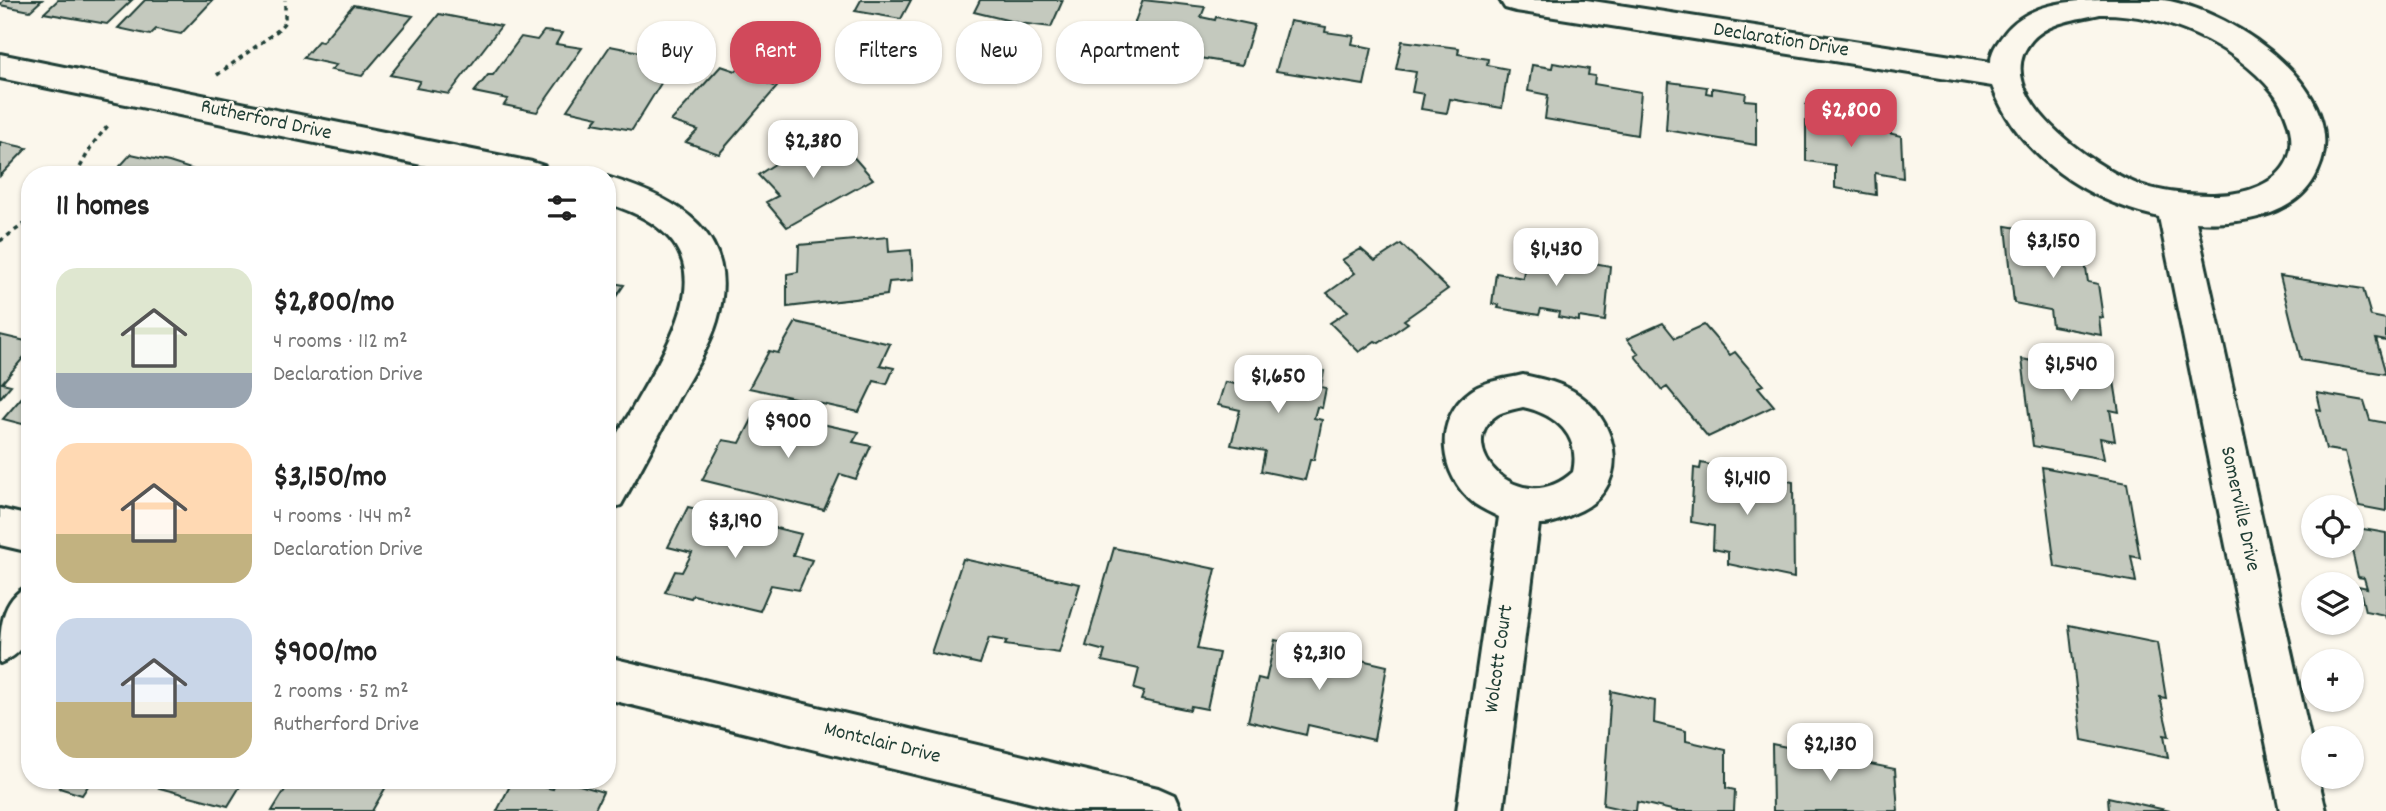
<!DOCTYPE html>
<html lang="en">
<head>
<meta charset="utf-8">
<style>
	body { margin:0; font-family:Dekko,sans-serif; background:#f6f6f6; color:#222; height:100vh; display:flex; flex-direction:column; font-size:26px; white-space:nowrap }
	* { box-sizing:border-box; margin:0 }
	p { font-size:23px; color:#767676 }
	.icon { flex:none; width:38px; height:38px; fill:none; stroke:currentColor; stroke-width:2; stroke-linecap:round; stroke-linejoin:round }
	.map { position:relative; flex:1; overflow:hidden }
	.side { position:absolute; left:21px; top:166px; width:595px; height:623px; display:flex; flex-direction:column; background:#fff; border-radius:28px; box-shadow:0 2px 5px #0004 }
	.side>* { flex:none }
	.hud { position:absolute; left:637px; top:21px; width:665px; height:63px; display:flex; gap:14px }
	.controls { position:absolute; left:2301px; top:495px; display:grid; gap:14px }
	.controls a { display:grid; place-items:center; width:63px; height:63px; border-radius:50%; background:#fff; box-shadow:0 2px 5px #0004; font-size:35px }
	.price { position:absolute; translate:-50% -60px; padding:0 16px; border-radius:14px; background:#fff; color:#222; font-size:23px; line-height:46px; filter:drop-shadow(0 2px 4px #0008) }
	.price::after { content:''; position:absolute; left:50%; top:42px; width:21px; height:16px; margin-left:-10px; background:inherit; clip-path:polygon(0 0,100% 0,50% 100%) }
	.price.current { background:#d1495b; color:#fff }
	ul { padding:0; list-style:none }
	li { display:flex; align-items:center; gap:21px; height:175px; padding:0 35px }
	li span { display:grid; place-items:center; flex:none; width:196px; height:140px; border-radius:21px; color:#555 }
	li>.icon { margin-inline-start:auto }
	span .icon { width:84px; height:84px; fill:#fffc; stroke-width:1 }
	li b { font-size:30px }
	h2 { display:flex; justify-content:space-between; align-items:center; height:84px; padding:0 35px; font-size:30px }
	.pill { padding:0 24px; border-radius:28px; background:#fff; box-shadow:0 2px 5px #0004; font-size:24px; line-height:63px }
	.pill.current { background:#d1495b; color:#fff }
	.map>svg:first-child { display:block }
	.building { fill:#c4c9be; stroke:#1f3d34; stroke-width:2 }
	.lines { fill:none; stroke-linecap:round; stroke-linejoin:round }
	.minor-casing { stroke:#1f3d34; stroke-width:6 }
	.path { stroke:#1f3d34; stroke-width:3.5; stroke-dasharray:4.5 4.5; stroke-linecap:butt }
	.minor { fill:#fbf7ec; fill-rule:evenodd }
	.labels { text-anchor:middle; dominant-baseline:central; stroke-width:5; stroke-linejoin:round; paint-order:stroke }
	.street-label { font-size:21px; fill:#1f3d34; stroke:#fbf7ec }
</style>
</head>
<body>
<div class="map">
<svg width="2386" height="811" viewBox="0 0 2386 811">
	<rect width="100%" height="100%" fill="#fbf7ec"/>
	<filter id="ink" filterUnits="userSpaceOnUse"><feTurbulence type="fractalNoise" baseFrequency=".0143" numOctaves="2"/><feDisplacementMap in="SourceGraphic" scale="14" xChannelSelector="R" yChannelSelector="G"/><feConvolveMatrix kernelMatrix="1 2 1 2 8 2 1 2 1" color-interpolation-filters="sRGB"/></filter>
	<g filter="url(#ink)">
		<!-- building -->
		<path class="building" d="M4 0H42L30 11 0 5Z
			M58 0H132L107 24 44 13Z
			M145 0H213L181 34 156 29 150 35 118 28Z
			M861 0H911L901 19 855 11Z
			M980 0H1063L1051 27 1019 23 974 12Z
			M1143 0 1205 7 1201 17 1215 20 1216 17 1254 25 1242 65 1151 50 1158 31 1133 27Z
			M353 5 413 16 362 76 331 70 336 65 303 58 318 41 322 42Z
			M439 14 501 26 449 94 416 88 420 81 390 75Z
			M1290 21 1326 27 1325 32 1354 36 1352 44 1372 48 1364 85 1276 71Z
			M544 31 562 33 556 44 582 48 537 112 504 105 508 99 474 92 488 75H493L521 37 537 40Z
			M1402 41 1459 48 1458 54 1488 59 1487 65 1508 69 1502 108 1450 99 1447 113 1421 109 1424 94 1412 92 1416 72 1396 69Z
			M610 46 676 59 632 130 593 123 598 117 567 110Z
			M745 61 762 67 752 77 777 87 719 154 686 142 698 130 671 121 721 66 736 71Z
			M1553 63 1589 69 1588 75 1595 76 1594 84 1641 92 1637 135 1545 119 1548 95 1528 91 1532 65 1552 68Z
			M1669 82 1707 87 1706 93 1712 94V88L1746 93 1745 100 1756 101V145L1666 130Z
			M1806 104 1845 110V114L1852 115V124L1901 136 1903 178 1875 173 1876 195 1835 188V165L1806 161Z
			M836 137 873 179 787 227 766 202 778 196 758 175 781 160 783 162Z
			M0 142 27 148 0 176Z
			M131 154 169 162 197 171 194 175H112Z
			M2006 226 2069 237 2071 252 2084 255 2088 282 2098 284 2103 318 2099 317 2101 335 2052 326 2050 310 2014 303Z
			M888 237 889 252 911 250 913 280 889 282 887 295 787 307V274L798 272 799 245Z
			M1401 244 1448 289 1404 320 1408 323 1379 343 1375 341 1359 352 1330 323 1348 311 1327 293 1355 273 1342 260 1361 249 1375 261Z
			M1541 253 1610 266 1605 321 1579 317V321L1558 317 1559 312 1541 309 1539 315 1498 308 1499 305 1492 304 1496 273 1523 278 1526 254 1541 257Z
			M2280 276 2363 289 2371 316 2386 319V341L2376 339 2386 374 2301 360Z
			M607 282 624 285 609 307H607Z
			M796 322 890 344 880 365 894 368 887 384 874 381 859 412 749 388 769 351 778 353Z
			M1663 323 1675 338 1704 325 1730 355 1735 352 1763 385 1758 387 1774 406 1708 437 1667 387 1662 390 1635 356 1639 354 1627 339Z
			M0 335 30 342V350L2 383 11 385 0 398Z
			M2057 347 2104 356 2107 374 2113 375 2119 412 2110 410 2115 441 2100 438 2104 459 2033 446 2022 359 2059 366Z
			M1254 357 1324 371 1321 387 1326 388 1322 408 1317 407 1314 418 1322 420 1314 460H1310L1305 480 1261 471 1265 451 1231 445 1240 410 1218 405 1225 382 1246 386Z
			M30 388V426L3 419Z
			M2317 393 2364 401 2370 420 2386 423V511L2359 506 2345 452 2326 449 2316 409 2321 410Z
			M757 410 859 432 853 442 871 446 856 479 840 474 824 510 702 480 723 440 740 443Z
			M1701 463 1793 482 1794 578 1728 564V552L1713 549 1714 526 1691 522 1694 468 1700 469Z
			M2042 467 2127 483 2140 558 2131 556 2136 582 2055 567Z
			M688 507 801 534 793 555 812 560 799 590 771 585 760 611 693 595 691 598 665 592 675 571 682 572 692 553 668 547Z
			M2352 527 2386 533V619L2385 615 2365 611 2359 586 2367 588 2364 578 2358 577 2351 546Z
			M1114 548 1216 569 1197 649 1219 653 1207 709 1191 706 1190 710 1141 700 1144 692 1134 689 1139 669 1102 661 1105 651 1086 646Z
			M963 559 1080 584 1059 653 1005 645 1007 641 989 638 980 664 931 653Z
			M2069 625 2157 643 2166 698 2160 697 2169 736 2164 735 2168 758 2082 740Z
			M1275 640 1387 666 1374 740 1308 725 1306 735 1248 721 1258 678 1266 680Z
			M1611 691 1655 701 1654 723 1686 731V741L1726 750V788L1735 790 1734 811H1676L1637 802 1636 811H1630L1603 805Z
			M1772 744 1895 769 1898 811H1773Z
			M64 780H92L82 795 59 788Z
			M164 780H244L228 806 159 788Z
			M291 780H390L372 811H272Z
			M513 780 553 789 557 780H563L603 792 594 811H497Z
			M2108 797 2170 811H2109Z"/>
		<g class="lines">
			<!-- minor casing -->
			<g class="minor-casing">
				<path id="minor" d="M1500 0H1586L1991 62C1991 51 1997 43 2004 34 2029 0 2080 0 2120 0 2134 0 2149 0 2163 0 2235 10 2365 99 2312 182 2289 218 2234 225 2196 222L2314 755V777H2318L2326 811H2280L2159 217C2087 201 2019 157 1992 86L1516 11 1505 8ZM2100 14C2162 13 2233 43 2273 92 2281 102 2285 113 2289 125 2303 177 2252 196 2210 195 2186 195 2160 192 2137 184 2096 168 1985 94 2032 40 2048 22 2078 19 2100 14Z
					M0 54 532 162 544 166 549 175H470L0 78Z
					M607 177C677 198 743 233 717 321 709 348 693 372 679 397 660 433 641 469 621 505L607 510C607 493 604 472 607 456 610 442 623 425 630 413 676 331 738 244 607 203Z
					M1523 375C1542 379 1563 383 1579 395 1622 426 1630 491 1575 513 1564 518 1551 525 1539 524L1503 811H1457L1499 517C1492 513 1482 509 1475 504 1439 476 1432 419 1471 391 1484 381 1507 379 1523 375ZM1523 407C1556 414 1581 436 1573 472 1520 521 1451 446 1497 415 1504 411 1515 409 1523 407Z
					M0 509 30 516V552L0 545Z
					M30 585C30 619 38 648 0 663 0 629 0 599 30 585Z
					M607 657 1158 788 1174 795 1181 811H1065L607 699Z"/>
			</g>
			<!-- path -->
			<path class="path" d="M217 75 277 31 285 22V0
				M76 175 92 145 110 123
				M0 241 30 220"/>
			<!-- minor -->
			<use href="#minor" class="minor"/>
		</g>
	</g>
	<g class="labels">
		<!-- street labels -->
		<g class="street-label">
			<text transform="translate(1781 41) rotate(9)">Declaration Drive</text>
			<text transform="translate(266 121) rotate(12)">Rutherford Drive</text>
			<text transform="translate(2239 509) rotate(78)">Somerville Drive</text>
			<text transform="translate(1500 659) rotate(-82)">Wolcott Court</text>
			<text transform="translate(882 744) rotate(14)">Montclair Drive</text>
		</g>
	</g>
</svg>
<div class="controls">
<a><svg class="icon" aria-label="locate" viewBox="0 0 24 24"><circle cx="12" cy="12" r="6"/><path d="M12 2v4M12 18v4M2 12h4M18 12h4"/></svg></a>
<a><svg class="icon" aria-label="layers" viewBox="0 0 24 24"><path d="M12 4l9 5-9 5-9-5zM3 14l9 5 9-5"/></svg></a>
<a>+</a>
<a>−</a>
</div>
<b class="price current" style="left:1851px;top:149px">$2,800</b>
<b class="price" style="left:813px;top:180px">$2,380</b>
<b class="price" style="left:2053px;top:280px">$3,150</b>
<b class="price" style="left:1556px;top:288px">$1,430</b>
<b class="price" style="left:2071px;top:403px">$1,540</b>
<b class="price" style="left:1278px;top:415px">$1,650</b>
<b class="price" style="left:788px;top:460px">$900</b>
<b class="price" style="left:1747px;top:517px">$1,410</b>
<b class="price" style="left:735px;top:560px">$3,190</b>
<b class="price" style="left:1319px;top:692px">$2,310</b>
<b class="price" style="left:1830px;top:783px">$2,130</b>
<div class="hud">
<a class="pill">Buy</a>
<a class="pill current">Rent</a>
<a class="pill">Filters</a>
<a class="pill">New</a>
<a class="pill">Apartment</a>
</div>
<section class="side">
<h2>11 homes<svg class="icon" aria-label="filters" viewBox="0 0 24 24"><path d="M4 7h16M4 17h16"/><circle cx="9" cy="7" r="2"/><circle cx="15" cy="17" r="2"/></svg></h2>
<ul>
<li><span style="background:linear-gradient(#dfe7d0 75%,#9aa5b1 0)"><svg class="icon" aria-label="home" viewBox="0 0 24 24"><path d="M3 11l9-7 9 7M6 9v11h12V9"/></svg></span><div><b>$2,800/mo</b><p>4 rooms · 112 m²</p><p>Declaration Drive</p></div></li>
<li><span style="background:linear-gradient(#ffd9b3 65%,#c2b280 0)"><svg class="icon" aria-label="home" viewBox="0 0 24 24"><path d="M3 11l9-7 9 7M6 9v11h12V9"/></svg></span><div><b>$3,150/mo</b><p>4 rooms · 144 m²</p><p>Declaration Drive</p></div></li>
<li><span style="background:linear-gradient(#c9d6e8 60%,#c2b280 0)"><svg class="icon" aria-label="home" viewBox="0 0 24 24"><path d="M3 11l9-7 9 7M6 9v11h12V9"/></svg></span><div><b>$900/mo</b><p>2 rooms · 52 m²</p><p>Rutherford Drive</p></div></li>
</ul>
</section>
</div>
</body>
</html>
